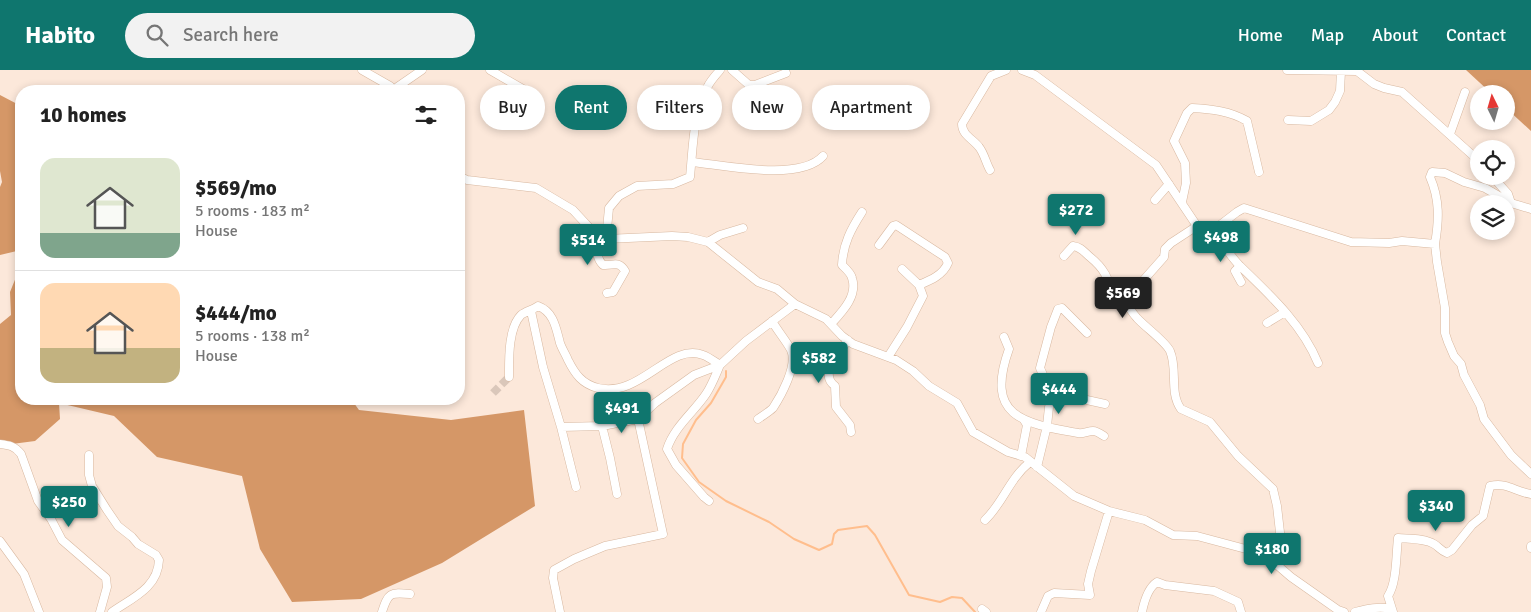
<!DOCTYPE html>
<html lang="en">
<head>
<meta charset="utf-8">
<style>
	body { margin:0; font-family:Signika,sans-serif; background:#f2f2f2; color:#222; height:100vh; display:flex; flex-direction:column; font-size:19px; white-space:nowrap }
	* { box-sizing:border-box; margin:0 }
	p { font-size:16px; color:#767676 }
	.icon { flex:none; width:28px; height:28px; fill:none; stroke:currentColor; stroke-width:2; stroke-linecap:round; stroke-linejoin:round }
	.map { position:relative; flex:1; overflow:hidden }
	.side { position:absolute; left:15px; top:15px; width:450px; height:320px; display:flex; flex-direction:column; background:#fff; border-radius:20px; box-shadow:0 2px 8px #0003 }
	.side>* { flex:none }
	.top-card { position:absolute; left:480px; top:15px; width:475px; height:45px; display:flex; gap:10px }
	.needle { width:32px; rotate:355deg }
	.buttons { position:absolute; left:1470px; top:15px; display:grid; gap:10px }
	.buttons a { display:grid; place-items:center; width:45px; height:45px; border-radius:50%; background:#fff; box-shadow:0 2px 8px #0003; font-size:25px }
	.price { position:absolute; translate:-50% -42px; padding:0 11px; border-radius:5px; background:#0f766e; color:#fff; font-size:16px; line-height:32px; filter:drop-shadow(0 1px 2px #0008) }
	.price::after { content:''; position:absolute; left:50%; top:30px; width:15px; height:11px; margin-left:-8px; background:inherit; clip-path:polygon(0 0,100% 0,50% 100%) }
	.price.selected { background:#222; color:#fff }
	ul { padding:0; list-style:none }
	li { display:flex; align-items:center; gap:15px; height:125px; padding:0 25px }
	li+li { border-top:1px solid #e0e0e0 }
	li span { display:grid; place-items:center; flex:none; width:140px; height:100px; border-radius:15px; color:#555 }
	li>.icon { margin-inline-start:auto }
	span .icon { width:60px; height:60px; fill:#fffc; stroke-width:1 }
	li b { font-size:21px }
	h2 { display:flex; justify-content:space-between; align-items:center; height:60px; padding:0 25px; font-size:21px }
	.tag { padding:0 18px; border-radius:22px; background:#fff; box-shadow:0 2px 8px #0003; font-size:18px; line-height:45px }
	.tag.selected { background:#0f766e; color:#fff }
	header { display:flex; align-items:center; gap:30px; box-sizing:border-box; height:70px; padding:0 25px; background:#0f766e; color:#fff }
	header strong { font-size:24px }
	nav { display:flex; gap:28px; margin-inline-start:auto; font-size:18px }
	.search { width:350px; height:45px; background:#f2f2f2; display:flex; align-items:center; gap:12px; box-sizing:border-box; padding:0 18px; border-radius:28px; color:#767676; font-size:19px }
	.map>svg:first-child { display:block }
	.forest { fill:#d59767 }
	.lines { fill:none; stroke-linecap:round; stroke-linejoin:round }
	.stream { stroke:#ffbe8d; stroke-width:2 }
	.minor-tunnel { stroke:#dac7ba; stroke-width:8; stroke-dasharray:8 4; stroke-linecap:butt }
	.minor-casing { stroke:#d8b8a0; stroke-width:9 }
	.minor { stroke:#fff; stroke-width:8 }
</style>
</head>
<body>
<header>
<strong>Habito</strong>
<div class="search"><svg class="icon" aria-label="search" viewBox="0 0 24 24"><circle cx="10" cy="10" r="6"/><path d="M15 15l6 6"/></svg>Search here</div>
<nav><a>Home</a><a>Map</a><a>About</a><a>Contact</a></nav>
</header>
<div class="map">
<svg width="1531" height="542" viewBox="0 0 1531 542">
	<rect width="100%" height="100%" fill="#fce8da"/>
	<!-- forest -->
	<path class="forest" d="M1466 0H1531V61L1506 38V24H1492Z
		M0 25 21 36V180L0 185V117L2 112 0 101Z
		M21 195V329H351L359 340 451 350 524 340 535 436 442 493 361 529 292 532 260 479 242 406 157 387 114 346 59 333 60 349 35 371 12 374 0 372V254L11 245 10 222Z"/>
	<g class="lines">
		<!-- stream -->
		<path class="stream" d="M726 301V307L711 333 696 350 683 374 682 388 699 412 726 431 769 452 794 469 819 480 832 474 834 464 838 460 867 456 875 465 909 525 940 532 952 527 962 528 975 542"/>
		<!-- minor-tunnel -->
		<path class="minor-tunnel" d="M493 323 509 307"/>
		<!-- minor casing -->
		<g class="minor-casing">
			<path id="minor" d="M362 0 390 16 393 21
				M490 0 528 22
				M732 0 749 15H755L786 3
				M1022 0 1035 5 1156 95 1197 156 1211 162 1237 142 1244 138 1351 172 1389 173 1402 171 1435 174 1437 192 1445 238V263L1448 272 1454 286 1461 294 1464 305 1480 335 1484 349 1511 385 1531 404
				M1287 0 1357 1 1374 14 1384 18 1402 22 1479 91
				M393 20 422 0
				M1288 50 1311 51 1329 40 1335 32 1340 21 1341 1
				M1450 64 1465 22
				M692 92C723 95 800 112 823 86
				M990 100C986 93 984 83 979 77 973 69 962 65 962 54L991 6 1006 0
				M459 106 467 110 536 118 573 140 598 167 606 169 672 166 688 167 708 172 758 212 777 219 795 234 826 249 842 266 853 274 896 290 913 301 929 316 957 333 973 362 1008 382 1025 387 1074 426 1109 441 1145 450 1173 465 1197 466 1257 482 1276 494 1291 507 1338 540 1344 542
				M1492 106 1508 124 1511 133 1531 139
				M1155 130 1169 114
				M1182 132 1186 113 1185 93 1174 71 1187 43 1192 38C1211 39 1230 41 1247 51L1259 102
				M1197 156 1171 173 1165 179 1164 187 1125 231C1129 237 1132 243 1137 248 1145 257 1166 272 1170 281 1178 299 1169 323 1181 339L1210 352 1238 386 1273 419 1277 436 1281 471 1276 494
				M1211 162C1223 172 1229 185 1240 196L1235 201 1241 212
				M598 167C595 176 596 188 603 195 613 196 619 190 625 201L613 222 607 223
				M606 169 609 138 619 126 637 116 673 114 690 107C693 77 693 42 708 16 711 10 716 5 720 0
				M708 172 720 165 743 158
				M1435 174C1439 150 1440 130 1430 107L1432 102 1445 103 1464 112 1485 118 1511 133
				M879 175 893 156 896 155 945 187 948 193C943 205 931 210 919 215
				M1064 186 1073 176C1081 177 1084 182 1090 187 1106 200 1108 209 1114 228L1125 231
				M1240 196C1269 224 1302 254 1318 293
				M531 241 543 297 561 357 602 356 638 349
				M1267 253 1285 242
				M831 254C842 242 858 226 852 208 851 203 845 198 842 195 843 174 851 159 862 142
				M1004 267 1009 279C985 346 1021 353 1078 363 1083 364 1088 361 1093 361 1096 361 1101 364 1104 366
				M848 270C840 283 818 304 835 316L836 337 850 355 851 362
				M888 287 907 257 923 226 919 215 902 199
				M509 307C509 290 508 258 521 245 526 241 533 240 538 236 554 242 556 258 560 273 562 279 566 285 568 290 575 304 582 314 598 318 641 328 669 272 703 285 709 287 715 292 720 295 716 304 712 315 706 324 694 342 674 357 667 379L676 395 704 427 709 431
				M1055 323 1105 334
				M758 349C762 346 769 342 773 338 781 326 798 295 791 280 787 272 777 260 772 251
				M602 356 610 388 617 424
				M561 357 576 417
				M0 374C9 375 15 376 21 384L38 431 51 449 62 470 106 508 107 517 100 542
				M89 385V405L92 416 107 440 118 456 132 467 138 474 156 485 159 490C158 518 132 528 112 542
				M1021 386 1027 355 1024 350
				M1037 397 1047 356 1049 337 1055 323 1054 314 1045 309 1040 298 1051 257 1058 239 1062 238 1087 263
				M985 450C1003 433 1009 409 1030 392
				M0 471 24 504 39 542
				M1531 476V478
				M982 539 986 542
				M382 542C388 523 390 522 410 524
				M560 542 553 508 554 500 574 489 605 476 663 464 638 349 655 333 694 305 720 295 746 271 795 234
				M1041 542 1048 526 1054 523 1090 525 1088 514 1091 501 1109 441
				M1142 542C1144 532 1148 518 1157 512L1165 515 1214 521 1238 532 1241 542
				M1355 542C1367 539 1379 536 1391 539
				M1393 542 1388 526C1397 513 1396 484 1398 468 1409 469 1424 468 1434 474 1439 477 1441 481 1447 483L1452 480 1472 455 1483 446 1490 416C1508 412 1515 422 1531 424"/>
		</g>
		<!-- minor -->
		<use href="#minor" class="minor"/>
	</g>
</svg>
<div class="buttons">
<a><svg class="needle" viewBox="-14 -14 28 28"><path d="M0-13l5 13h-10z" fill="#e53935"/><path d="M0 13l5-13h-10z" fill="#767676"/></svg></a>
<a><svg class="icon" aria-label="locate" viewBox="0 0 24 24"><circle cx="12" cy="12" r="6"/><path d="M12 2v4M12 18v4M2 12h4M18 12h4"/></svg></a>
<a><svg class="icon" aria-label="layers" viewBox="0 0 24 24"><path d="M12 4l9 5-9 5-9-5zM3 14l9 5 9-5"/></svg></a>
</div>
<b class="price" style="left:1076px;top:166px">$272</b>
<b class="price" style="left:1221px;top:193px">$498</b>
<b class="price" style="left:588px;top:196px">$514</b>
<b class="price selected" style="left:1123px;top:249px">$569</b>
<b class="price" style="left:819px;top:314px">$582</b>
<b class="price" style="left:1059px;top:345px">$444</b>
<b class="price" style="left:622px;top:364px">$491</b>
<b class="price" style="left:69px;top:458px">$250</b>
<b class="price" style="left:1436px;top:462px">$340</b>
<b class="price" style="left:1272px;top:505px">$180</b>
<div class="top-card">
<a class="tag">Buy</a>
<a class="tag selected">Rent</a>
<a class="tag">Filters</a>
<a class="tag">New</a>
<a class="tag">Apartment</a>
</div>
<section class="side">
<h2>10 homes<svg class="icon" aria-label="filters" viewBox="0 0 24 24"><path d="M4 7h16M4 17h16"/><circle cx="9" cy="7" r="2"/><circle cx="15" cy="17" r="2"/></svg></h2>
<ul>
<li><span style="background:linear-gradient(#dfe7d0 75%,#7fa58c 0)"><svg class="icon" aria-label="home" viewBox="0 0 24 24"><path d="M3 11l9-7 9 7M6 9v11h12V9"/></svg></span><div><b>$569/mo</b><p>5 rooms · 183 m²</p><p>House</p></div></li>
<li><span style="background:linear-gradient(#ffd9b3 65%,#c2b280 0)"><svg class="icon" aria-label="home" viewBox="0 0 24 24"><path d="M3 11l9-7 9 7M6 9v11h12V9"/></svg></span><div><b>$444/mo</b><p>5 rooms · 138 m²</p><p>House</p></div></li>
</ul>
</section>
</div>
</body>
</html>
